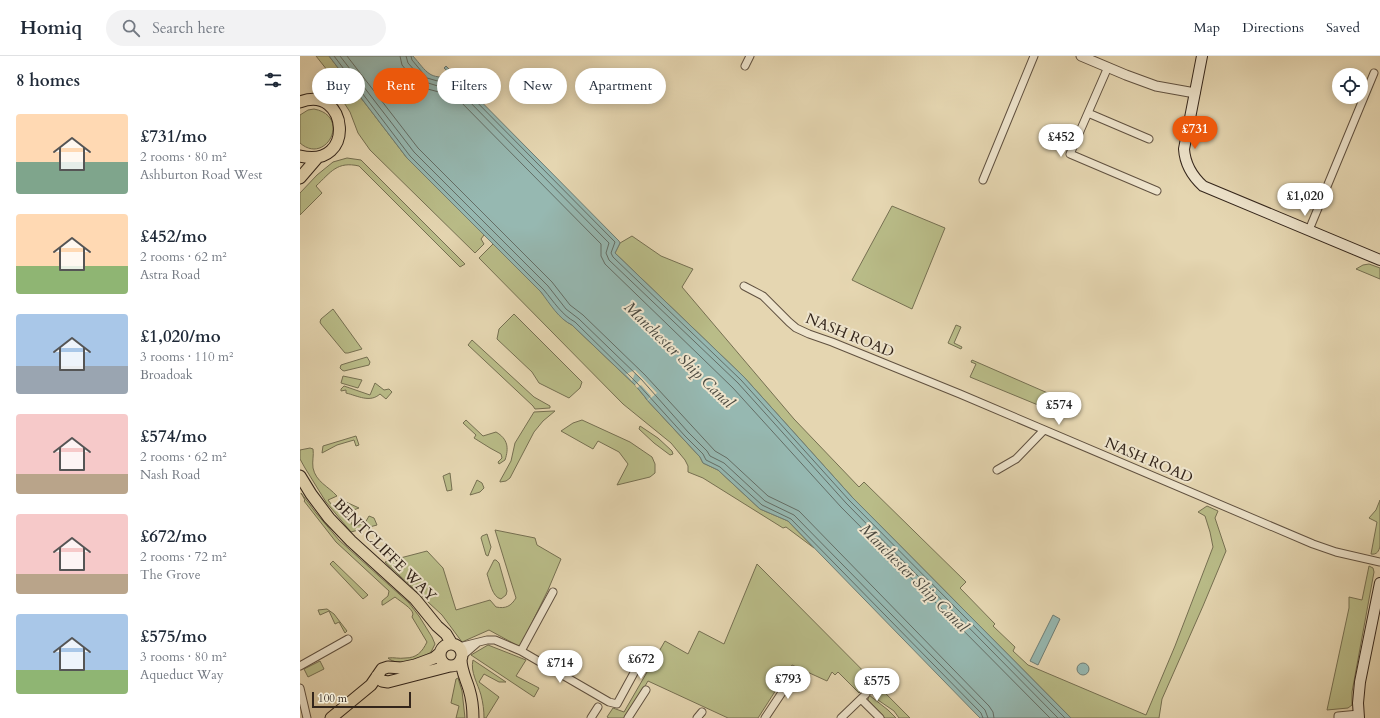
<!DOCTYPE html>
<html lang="en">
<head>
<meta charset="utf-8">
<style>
	body { margin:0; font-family:Cardo,serif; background:#f2f2f3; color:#1f2937; height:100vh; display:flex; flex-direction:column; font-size:15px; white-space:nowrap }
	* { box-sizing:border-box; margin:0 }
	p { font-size:13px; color:#747a83 }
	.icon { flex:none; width:22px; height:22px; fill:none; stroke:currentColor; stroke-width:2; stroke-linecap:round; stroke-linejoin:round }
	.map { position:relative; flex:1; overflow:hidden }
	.details { display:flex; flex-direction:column; background:#fff; width:300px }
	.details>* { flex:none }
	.banner { position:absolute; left:12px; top:12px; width:380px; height:36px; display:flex; gap:8px }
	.tools { position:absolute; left:1032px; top:12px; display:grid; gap:8px }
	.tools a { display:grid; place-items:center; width:36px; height:36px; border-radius:50%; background:#fff; box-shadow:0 2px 10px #0003; font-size:20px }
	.scale { position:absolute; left:12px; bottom:10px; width:99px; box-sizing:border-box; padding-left:4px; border:2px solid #33251b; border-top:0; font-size:11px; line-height:14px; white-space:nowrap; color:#33251b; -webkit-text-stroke:3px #eee4cc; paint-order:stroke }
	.price { position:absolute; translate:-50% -34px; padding:0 9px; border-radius:14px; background:#fff; color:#222; font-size:13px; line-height:26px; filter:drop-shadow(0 1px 2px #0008) }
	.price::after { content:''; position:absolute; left:50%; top:24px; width:12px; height:9px; margin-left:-6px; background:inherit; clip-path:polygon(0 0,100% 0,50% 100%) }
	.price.current { background:#ea580c; color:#fff }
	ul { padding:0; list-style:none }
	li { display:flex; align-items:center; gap:12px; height:100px; padding:0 16px }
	li span { display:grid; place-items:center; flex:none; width:112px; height:80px; border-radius:4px; color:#555 }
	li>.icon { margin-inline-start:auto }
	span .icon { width:48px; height:48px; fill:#fffc; stroke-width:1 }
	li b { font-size:17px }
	h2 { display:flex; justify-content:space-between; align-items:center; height:48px; padding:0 16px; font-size:17px }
	.chip { padding:0 14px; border-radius:18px; background:#fff; box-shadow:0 2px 10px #0003; font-size:14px; line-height:36px }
	.chip.current { background:#ea580c; color:#fff }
	header { display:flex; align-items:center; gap:24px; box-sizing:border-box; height:56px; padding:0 20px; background:#fff; border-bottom:1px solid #e0e1e3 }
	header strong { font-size:19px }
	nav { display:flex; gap:22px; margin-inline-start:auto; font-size:14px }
	.search { width:280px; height:36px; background:#f2f2f3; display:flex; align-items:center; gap:10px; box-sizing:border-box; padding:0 14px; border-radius:22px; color:#747a83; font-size:15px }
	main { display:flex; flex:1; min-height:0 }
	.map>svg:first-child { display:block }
	.green { fill:#b9bc88; stroke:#767052 }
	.water { fill:#96b8b1; stroke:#6e7d75 }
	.pier { fill:#e5d6b1 }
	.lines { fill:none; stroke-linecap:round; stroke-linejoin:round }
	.shore { stroke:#646e66; stroke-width:1 }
	.minor-casing { stroke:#605140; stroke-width:9 }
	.tertiary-casing { stroke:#605140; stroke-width:11 }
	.secondary-casing { stroke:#33251b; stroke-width:12 }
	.primary-casing { stroke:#33251b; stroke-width:13 }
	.minor { stroke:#eee4cc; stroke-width:7 }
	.tertiary { stroke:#eee4cc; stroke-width:9 }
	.secondary { stroke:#eee4cc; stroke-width:10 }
	.primary { stroke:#e5d6b1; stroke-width:11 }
	.labels { text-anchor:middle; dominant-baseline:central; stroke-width:4; stroke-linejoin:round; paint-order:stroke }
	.street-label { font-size:15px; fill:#33251b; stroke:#eee4cc }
	.water-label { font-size:16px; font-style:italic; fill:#4c4a40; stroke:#eee4cc }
</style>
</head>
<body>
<header>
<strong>Homiq</strong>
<div class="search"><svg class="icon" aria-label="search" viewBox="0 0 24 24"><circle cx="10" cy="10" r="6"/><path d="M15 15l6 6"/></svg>Search here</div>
<nav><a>Map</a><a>Directions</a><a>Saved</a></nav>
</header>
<main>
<section class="details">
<h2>8 homes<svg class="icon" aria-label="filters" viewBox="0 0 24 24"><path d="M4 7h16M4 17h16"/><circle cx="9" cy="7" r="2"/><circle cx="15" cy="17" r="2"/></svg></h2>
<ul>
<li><span style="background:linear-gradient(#ffd9b3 60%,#7fa58c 0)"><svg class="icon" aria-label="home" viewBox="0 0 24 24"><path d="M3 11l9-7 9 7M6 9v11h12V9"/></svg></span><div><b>£731/mo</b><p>2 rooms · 80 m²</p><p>Ashburton Road West</p></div></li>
<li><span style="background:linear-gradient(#ffd9b3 65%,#8fb573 0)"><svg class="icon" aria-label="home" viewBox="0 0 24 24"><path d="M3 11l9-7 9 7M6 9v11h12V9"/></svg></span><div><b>£452/mo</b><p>2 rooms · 62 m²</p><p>Astra Road</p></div></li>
<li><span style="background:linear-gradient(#a9c7e8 65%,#9aa5b1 0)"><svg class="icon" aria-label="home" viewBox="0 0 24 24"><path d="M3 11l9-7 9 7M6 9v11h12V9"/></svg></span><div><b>£1,020/mo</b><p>3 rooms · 110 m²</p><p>Broadoak</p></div></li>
<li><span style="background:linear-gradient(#f6c9c9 75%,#b9a48a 0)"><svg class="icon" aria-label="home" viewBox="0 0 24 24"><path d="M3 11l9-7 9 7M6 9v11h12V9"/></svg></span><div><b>£574/mo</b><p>2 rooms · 62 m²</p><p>Nash Road</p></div></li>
<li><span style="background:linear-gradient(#f6c9c9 75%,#b9a48a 0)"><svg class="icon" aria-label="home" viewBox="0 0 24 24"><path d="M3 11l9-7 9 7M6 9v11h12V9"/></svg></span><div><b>£672/mo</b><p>2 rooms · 72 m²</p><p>The Grove</p></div></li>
<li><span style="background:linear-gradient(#a9c7e8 70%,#8fb573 0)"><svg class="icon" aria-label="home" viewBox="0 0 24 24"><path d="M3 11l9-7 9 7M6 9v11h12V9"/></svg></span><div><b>£575/mo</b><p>3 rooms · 80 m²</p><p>Aqueduct Way</p></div></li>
</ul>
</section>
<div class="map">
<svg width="1080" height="662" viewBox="0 0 1080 662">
	<rect width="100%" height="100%" fill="#e5d6b1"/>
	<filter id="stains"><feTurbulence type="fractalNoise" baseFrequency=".005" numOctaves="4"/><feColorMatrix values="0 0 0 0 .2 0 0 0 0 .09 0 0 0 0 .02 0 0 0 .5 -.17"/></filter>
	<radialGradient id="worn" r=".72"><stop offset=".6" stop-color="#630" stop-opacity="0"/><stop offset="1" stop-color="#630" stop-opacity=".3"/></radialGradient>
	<!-- green -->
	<path class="green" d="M16 0H29L107 102 184 179 181 183 184 188 175 197 70 94 58 77 50 56 41 42 30 36 13 30 31 19Z
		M14 53C52 60 26 110 0 87V59L8 54Z
		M47 102 61 104 165 208 160 211 59 110C37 105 31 116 16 130L22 137 0 159V137L17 119 33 106Z
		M592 150 645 172 612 253 552 224Z
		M332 180 361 200 393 213 382 231 494 363 559 431 564 426 666 526 660 532 695 568 693 570 715 591 713 595 728 609 846 659 875 590 913 491 910 476 905 460 898 456 907 450 918 455 915 462 926 495 903 550 862 643 859 662H771L552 441 444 321 315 197 320 187Z
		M193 188C209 204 225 219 240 235 251 246 258 262 272 269L335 329 345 341 347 344 400 401 403 407 418 414 460 453 488 465 514 492 486 471 483 472 403 422 388 416V410L385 404 371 387 323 348 179 202Z
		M1069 208 1080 212V223L1056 213 1063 209Z
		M33 253 62 293 48 297H45L21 268 20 266 21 263Z
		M214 258 282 326 280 332 269 342 239 327 232 316 197 283 199 273Z
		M656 269 661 271 654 287 662 291 661 293 648 287Z
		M172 284 234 341 250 350V352L235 353 233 350 168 289Z
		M67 301 70 306 69 309 44 315 42 314 40 312 41 309 44 308Z
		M672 304 750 338 761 341 755 356 670 321 676 308 671 306Z
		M43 320 62 324 58 332 41 327Z
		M75 327 84 334 89 333 92 336 86 343 80 338C70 347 58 340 46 337V334L41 335V333L44 330 70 339Z
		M253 355H255L243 365 234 376 210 422 206 425 200 426V425L211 405 215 387 234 356Z
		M166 364 183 380 196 376C208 383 209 392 205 404L199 408 198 406 202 402 201 398 190 392 174 382 176 379 163 367Z
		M282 364 330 386 352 401 355 408V417L350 421 317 429 328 408 319 396 298 385 293 393 261 375 273 367Z
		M340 370 358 382 372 395 373 398 370 399 354 387 339 373Z
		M56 380 59 389 56 390 54 384 37 389 22 397 23 390Z
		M10 392 13 393C14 399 12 405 13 412 16 426 28 430 37 440L28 444 36 454 42 452 43 447 46 446 59 452 48 456 53 471 65 467 69 460 74 462 77 469 51 476 26 446 5 412 0 403V394Z
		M150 417 152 434 147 435 143 420Z
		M177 424 182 427 184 432 180 436 170 439Z
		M1 437 16 457 39 484 109 547 119 560 132 581 135 588 131 596C122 603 97 611 88 602 94 601 99 603 105 602 117 602 122 596 127 586L112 561 113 558C112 552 101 546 95 541L83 549H82V545L88 540 89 535 36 486 4 445 5 444Z
		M1080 444V490C1079 495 1077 499 1071 498L1077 466 1069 462 1076 454Z
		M195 474 235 482 237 489 261 503 248 534 220 591 189 574 162 586 142 559 85 506 127 495 143 512 156 554 190 544 196 551C206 553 211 550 216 542Z
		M187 478 191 491 188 500 186 499 181 482 182 480Z
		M194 504H196L199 507 207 535 206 539 201 543C192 541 190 526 187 518Z
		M33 505 68 539 63 543 30 508Z
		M457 508 610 662H599L594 655 578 644 565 631 559 637 538 616 535 619 532 616 527 625 492 609 458 662H428L348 625 326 662H309L307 661 313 652 324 656 365 585 388 598 399 575 424 588Z
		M1069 510 1073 512 1074 516 1052 636V649L1048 652 1027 654 1049 552V541L1062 544Z
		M27 553 34 558 47 575 45 577 39 566 35 568 29 555 20 559 18 554Z
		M188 589 226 604 216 620 239 632 234 641 171 599Z
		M173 604 206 626H199L184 618 179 626 199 641 186 662H184C184 654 183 647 181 639 178 628 170 616 173 604Z
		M20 605 24 613 8 621 4 613Z
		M158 622 162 635 165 662H156L159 650 151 647 156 623Z
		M569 639 588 654 596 662H585L570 646 568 644Z"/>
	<!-- water -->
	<path class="water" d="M29 0H113C127 16 129 24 152 20L144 12 146 10 319 185 320 187 315 197 444 321 552 441 771 662H680L488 465 460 453 418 414 403 407 400 401 347 344 345 341 335 329 272 269C259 263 250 248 241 236L107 102Z
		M753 559 760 563 738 609 730 605Z
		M777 613a6 6 0 1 1 12 0a6 6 0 1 1-12 0Z"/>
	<!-- pier -->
	<path class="pier" d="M335 314 357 337 347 345 351 340 341 329 337 332 335 329 341 323 335 317 332 325 326 318Z"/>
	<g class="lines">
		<!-- shore -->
		<path class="shore" d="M34 0 110 100 244 234C254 246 262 259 275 266L337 327 385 380 403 398 406 404 420 411 462 449 491 463 681 657 683 662
			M40 0 114 96 248 230 266 253 279 263 341 323 388 376 407 395 410 400 424 407 465 445 494 459 685 654 688 662
			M47 0 118 92 252 226 270 249 283 259 345 319 415 395 427 402 468 440 499 455 689 650 693 656 694 662
			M100 0 102 9 120 31 139 36H151L301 188V200L305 208 433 332 541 451 750 662
			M106 0 108 7 125 26 141 31 153 29 309 187 306 197 309 204 438 327 546 447 758 662
			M111 0 112 4 127 22 141 26 155 24 315 186 311 197 313 201 441 324 549 444 765 662"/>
		<!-- minor casing -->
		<g class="minor-casing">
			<path id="minor" d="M445 10 450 0
				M808 11 770 98 857 135
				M788 57 849 83
				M683 124 734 0
				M1009 174 1074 17
				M444 230 463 240 489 266 496 272 509 278 532 286 660 338 1013 488 1036 496 1080 506
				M697 414 716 403 744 374
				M159 591 187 584H195L221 595 309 646 317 648 341 604
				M221 595 253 536
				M162 600 177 587
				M0 610 48 583
				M0 632 7 662
				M561 643 580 662
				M291 662 298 651
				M328 662 346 634
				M397 662 402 656
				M465 662 495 617
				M541 662 566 638
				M1038 662V660L1059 658"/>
		</g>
		<!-- tertiary casing -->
		<g class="tertiary-casing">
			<path id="tertiary" d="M781 0 826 19 856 30 895 37"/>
		</g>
		<!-- secondary casing -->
		<g class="secondary-casing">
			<path id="secondary" d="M902 0 884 93C885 108 891 119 903 130L1080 204
				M1059 662 1058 647 1060 626 1080 527"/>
		</g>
		<!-- primary casing -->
		<g class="primary-casing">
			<path id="primary" d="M0 46C48 27 57 114 0 100
				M0 122 18 101
				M0 420 11 438 29 462 51 485 115 543 137 570 146 578 152 588
				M140 599a11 11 0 1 1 22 0a11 11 0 1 1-22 0Z
				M161 603C161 614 166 623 169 633 172 643 173 652 173 662
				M77 620 82 625 88 626 150 610
				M31 662 71 629 82 613 88 611 101 612 115 609 134 602 140 597"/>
		</g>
		<!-- minor -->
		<use href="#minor" class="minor"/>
		<!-- tertiary -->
		<use href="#tertiary" class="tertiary"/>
		<!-- secondary -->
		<use href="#secondary" class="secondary"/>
		<!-- primary -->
		<use href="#primary" class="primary"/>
	</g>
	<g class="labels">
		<!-- street labels -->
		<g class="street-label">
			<text transform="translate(550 279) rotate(22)">NASH ROAD</text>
			<text transform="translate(849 404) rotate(23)">NASH ROAD</text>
			<text transform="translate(85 494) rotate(45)">BENTCLIFFE WAY</text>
		</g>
		<!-- water labels -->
		<g class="water-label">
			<text transform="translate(379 299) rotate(44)">Manchester Ship Canal</text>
			<text transform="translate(614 522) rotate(45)">Manchester Ship Canal</text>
		</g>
	</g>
	<rect width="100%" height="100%" filter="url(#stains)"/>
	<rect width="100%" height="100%" fill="url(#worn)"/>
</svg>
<div class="tools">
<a><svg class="icon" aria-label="locate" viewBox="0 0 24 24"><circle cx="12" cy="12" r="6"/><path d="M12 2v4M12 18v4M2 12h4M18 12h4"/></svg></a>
</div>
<div class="scale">100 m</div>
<b class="price current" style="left:895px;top:94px">£731</b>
<b class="price" style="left:761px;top:102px">£452</b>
<b class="price" style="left:1005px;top:161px">£1,020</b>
<b class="price" style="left:759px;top:370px">£574</b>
<b class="price" style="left:341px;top:624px">£672</b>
<b class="price" style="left:260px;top:628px">£714</b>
<b class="price" style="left:488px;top:644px">£793</b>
<b class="price" style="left:577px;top:646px">£575</b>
<div class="banner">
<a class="chip">Buy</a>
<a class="chip current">Rent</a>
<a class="chip">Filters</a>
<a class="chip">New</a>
<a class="chip">Apartment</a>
</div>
</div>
</main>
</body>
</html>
